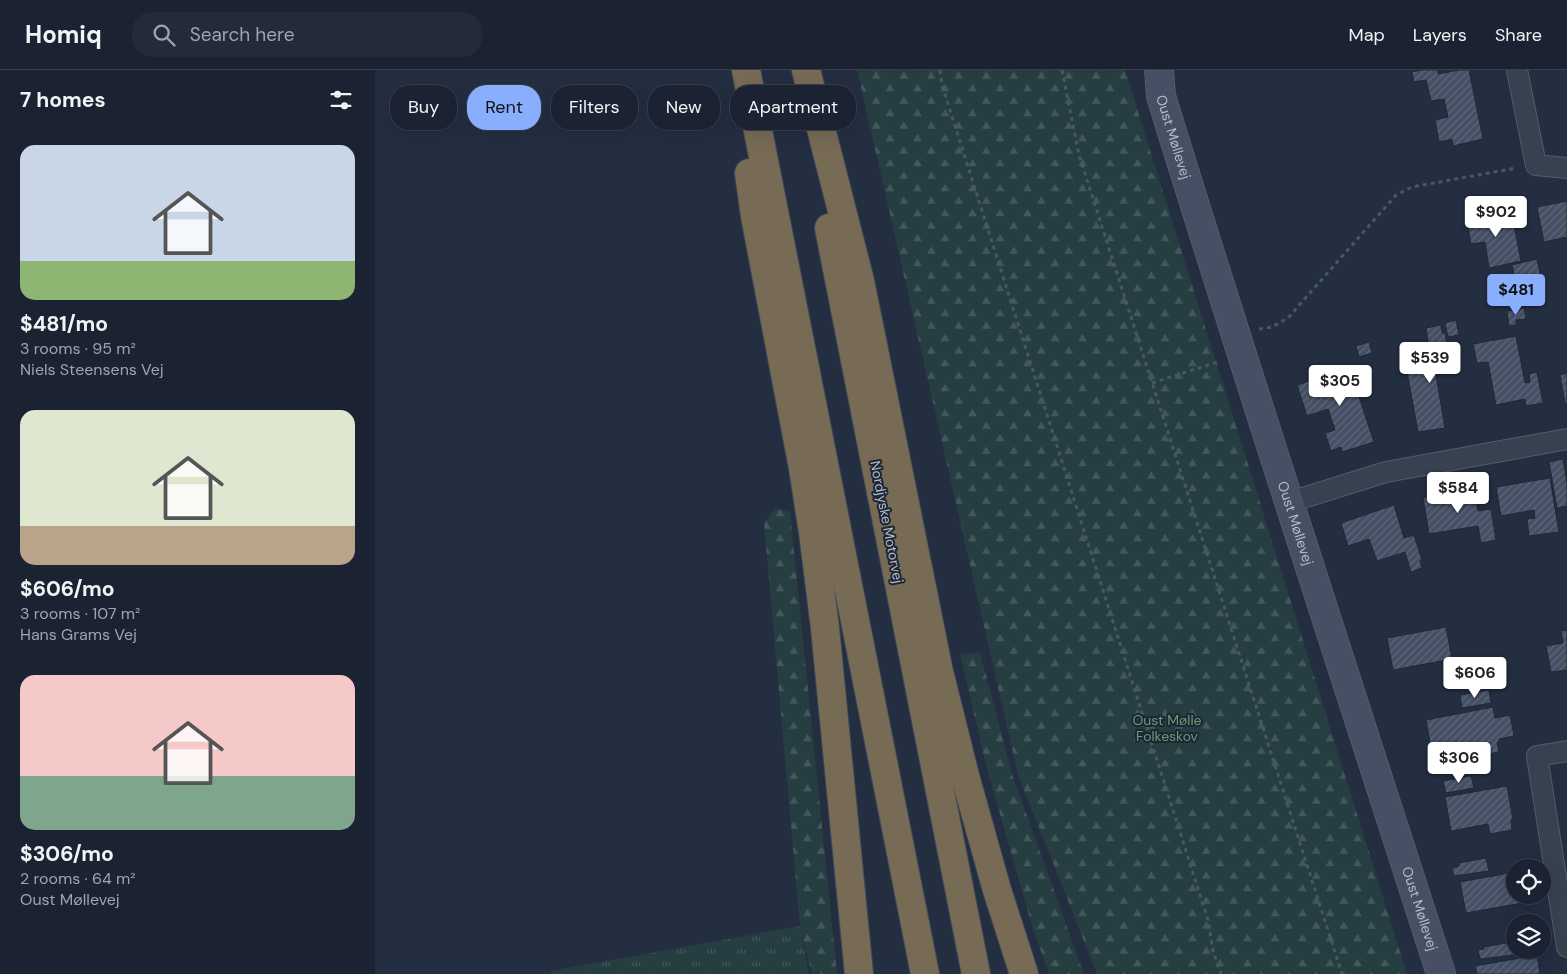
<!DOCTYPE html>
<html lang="en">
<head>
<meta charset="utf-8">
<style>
	body { margin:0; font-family:"DM Sans",sans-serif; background:#242a39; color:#f1f3f6; height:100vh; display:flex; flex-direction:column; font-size:19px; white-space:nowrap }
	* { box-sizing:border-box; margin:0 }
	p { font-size:16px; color:#a0a4ab }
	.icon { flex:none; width:28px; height:28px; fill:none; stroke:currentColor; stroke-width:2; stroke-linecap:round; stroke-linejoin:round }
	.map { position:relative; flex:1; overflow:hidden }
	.sheet { display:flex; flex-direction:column; background:#1b2231; width:375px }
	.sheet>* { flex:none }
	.guide { position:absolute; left:15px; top:15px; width:475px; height:45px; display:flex; gap:10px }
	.controls { position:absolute; left:1131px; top:789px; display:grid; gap:10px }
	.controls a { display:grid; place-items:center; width:45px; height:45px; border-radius:50%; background:#1b2231; box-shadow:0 5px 20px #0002,0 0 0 1px #393f4d; font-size:25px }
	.price { position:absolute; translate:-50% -42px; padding:0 11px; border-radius:5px; background:#fff; color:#222; font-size:16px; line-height:32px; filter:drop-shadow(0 1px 2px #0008) }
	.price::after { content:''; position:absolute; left:50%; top:30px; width:15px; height:11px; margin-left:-8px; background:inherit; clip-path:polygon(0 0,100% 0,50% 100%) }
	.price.on { background:#88aefd; color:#111 }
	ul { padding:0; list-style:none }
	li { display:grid; align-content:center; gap:10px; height:265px; padding:0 20px }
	li span { display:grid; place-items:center; height:155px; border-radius:15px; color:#555 }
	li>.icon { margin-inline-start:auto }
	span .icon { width:90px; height:90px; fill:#fffc; stroke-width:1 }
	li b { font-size:21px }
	h2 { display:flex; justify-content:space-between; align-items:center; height:60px; padding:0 20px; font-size:21px }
	.chip { padding:0 18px; border-radius:20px; background:#1b2231; box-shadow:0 5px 20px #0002,0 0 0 1px #393f4d; font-size:18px; line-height:45px }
	.chip.on { background:#88aefd; color:#111 }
	header { display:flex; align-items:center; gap:30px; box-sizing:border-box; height:70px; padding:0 25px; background:#1b2231; border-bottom:1px solid #393f4d }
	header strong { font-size:24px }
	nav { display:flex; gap:28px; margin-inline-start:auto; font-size:18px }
	.search { width:350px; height:45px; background:#242a39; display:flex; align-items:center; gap:12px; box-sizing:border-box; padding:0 18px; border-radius:20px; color:#a0a4ab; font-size:19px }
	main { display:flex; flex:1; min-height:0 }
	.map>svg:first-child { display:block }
	.grass { fill:url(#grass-tufts) }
	.forest { fill:url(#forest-firs) }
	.building { fill:url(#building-hatch); stroke:#1f2837 }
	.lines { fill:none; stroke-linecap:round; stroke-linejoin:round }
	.street-casing { stroke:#535c6b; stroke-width:22 }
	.secondary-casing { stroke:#535c6b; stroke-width:30 }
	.highway-casing { stroke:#404958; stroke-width:30 }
	.path { stroke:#445a5e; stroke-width:3; stroke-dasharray:4 4; stroke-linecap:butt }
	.street { stroke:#384150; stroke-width:20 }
	.secondary { stroke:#464f63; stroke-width:28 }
	.highway { stroke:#776b55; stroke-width:28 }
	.labels { text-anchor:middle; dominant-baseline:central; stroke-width:4; stroke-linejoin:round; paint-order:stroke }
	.street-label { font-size:14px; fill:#b5bccb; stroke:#1d2635 }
	.park-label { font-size:14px; fill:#6a9d79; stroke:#1d2635 }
</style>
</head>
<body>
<header>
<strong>Homiq</strong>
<div class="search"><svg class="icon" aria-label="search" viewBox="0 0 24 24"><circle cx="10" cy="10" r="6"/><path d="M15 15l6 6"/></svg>Search here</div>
<nav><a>Map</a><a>Layers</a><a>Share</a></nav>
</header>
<main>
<section class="sheet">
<h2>7 homes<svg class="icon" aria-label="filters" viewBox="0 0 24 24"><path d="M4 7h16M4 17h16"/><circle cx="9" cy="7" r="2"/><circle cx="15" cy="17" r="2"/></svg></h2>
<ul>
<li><span style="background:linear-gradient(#c9d6e8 75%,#8fb573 0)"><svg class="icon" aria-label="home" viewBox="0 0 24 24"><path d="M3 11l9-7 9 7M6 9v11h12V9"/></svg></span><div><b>$481/mo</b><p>3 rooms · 95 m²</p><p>Niels Steensens Vej</p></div></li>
<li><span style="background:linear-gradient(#dfe7d0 75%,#b9a48a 0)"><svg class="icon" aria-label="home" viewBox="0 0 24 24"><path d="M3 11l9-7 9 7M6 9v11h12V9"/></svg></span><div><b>$606/mo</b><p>3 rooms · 107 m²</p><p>Hans Grams Vej</p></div></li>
<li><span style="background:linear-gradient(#f6c9c9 65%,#7fa58c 0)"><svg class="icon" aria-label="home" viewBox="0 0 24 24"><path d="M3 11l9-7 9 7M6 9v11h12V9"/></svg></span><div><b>$306/mo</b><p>2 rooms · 64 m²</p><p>Oust Møllevej</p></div></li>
</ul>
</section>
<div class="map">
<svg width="1192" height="904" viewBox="0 0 1192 904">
	<defs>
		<pattern id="grass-tufts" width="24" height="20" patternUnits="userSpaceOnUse" patternTransform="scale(1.25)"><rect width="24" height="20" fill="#263d42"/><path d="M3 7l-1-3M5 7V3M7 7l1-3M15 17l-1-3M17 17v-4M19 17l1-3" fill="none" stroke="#43575c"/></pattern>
		<pattern id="forest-firs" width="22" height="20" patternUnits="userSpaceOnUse" patternTransform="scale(1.25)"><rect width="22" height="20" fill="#263d42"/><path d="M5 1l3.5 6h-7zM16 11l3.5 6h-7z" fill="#43575c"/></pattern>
		<pattern id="building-hatch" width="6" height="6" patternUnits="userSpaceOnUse" patternTransform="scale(1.25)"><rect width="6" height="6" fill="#455065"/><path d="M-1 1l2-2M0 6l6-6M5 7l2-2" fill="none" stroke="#5e677a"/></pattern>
	</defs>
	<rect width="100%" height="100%" fill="#242e41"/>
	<!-- grass -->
	<path class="grass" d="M425 856 434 904H176V901Z"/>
	<!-- forest -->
	<path class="forest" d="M482 0H750L1032 904H722L643 705Z
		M400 438 415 442 462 904H437L425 856 389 453Z
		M605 582 637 704 709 904H674L657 856 611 695 585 584Z"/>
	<!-- building -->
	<path class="building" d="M1047 0H1063V4L1084 0H1094L1108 69 1078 76 1077 69 1064 72 1060 50 1073 47 1069 29 1056 31 1051 10 1039 12 1037 2Z
		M1192 131V167L1169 172 1162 137Z
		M1136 140 1146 191 1114 198 1110 172 1096 174 1092 152 1105 150V146Z
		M1162 189 1167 212 1142 217 1137 195Z
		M1149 238 1151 249 1141 250V255L1134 256 1132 241Z
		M1081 250 1084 265 1073 267 1070 253Z
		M1066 255 1067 263H1070L1076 296 1060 299 1070 358 1043 362 1032 302 1057 298 1051 258Z
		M1141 266 1150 313 1155 312 1154 304 1162 302 1168 333 1151 336 1150 329 1121 335 1113 292 1102 293 1098 274Z
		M994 272 997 283 984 287 981 276Z
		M984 297 992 321 983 324 999 372 967 382 966 377 956 381 950 363 960 360 953 339 932 346 922 315 974 298 975 300Z
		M1192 303V333H1190L1185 305Z
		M1188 389 1192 413V436L1182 438 1174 392Z
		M1175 408 1184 462 1154 466 1152 449 1160 448 1159 440 1126 446 1121 417Z
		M1099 419 1103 441 1116 439 1121 470 1106 473 1103 456 1054 464 1048 428Z
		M1019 435 1029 468 1039 465 1047 490 1045 491 1047 498 1036 502 1030 482 1002 491 994 469 973 476 966 453Z
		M1071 557 1077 589 1018 600 1012 568Z
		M1192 560V600L1176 602 1171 576 1188 573 1186 561Z
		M1114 620 1116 633 1087 638 1085 625Z
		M1118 637 1120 648 1135 645 1139 666 1124 669V672H1122L1124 682 1093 687 1091 677 1057 684 1051 650Z
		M1096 706 1099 718 1071 723 1068 711Z
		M1132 716 1138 750H1136L1137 760 1115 764 1113 754 1076 761 1070 727Z
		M1111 788 1114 801 1079 806 1077 798 1084 796V793Z
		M1163 791 1165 798H1147V794Z
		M1140 802V825H1152L1153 832 1091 843 1085 812Z
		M1136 872 1139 885 1105 889 1103 880 1109 879V877Z
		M1162 885 1165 904H1102L1100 896Z"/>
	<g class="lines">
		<!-- street casing -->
		<g class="street-casing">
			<path id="street" d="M1142 0 1161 95 1192 98
				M915 432 1011 402 1192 369
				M1192 681 1162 686 1192 877"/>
		</g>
		<!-- secondary casing -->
		<g class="secondary-casing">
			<g id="secondary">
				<path id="s1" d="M784 0 786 26C876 319 972 611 1066 904"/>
			</g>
		</g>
		<!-- highway casing -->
		<g class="highway-casing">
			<path id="highway" d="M371 0 550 904
				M431 0 485 211 564 602 590 706 622 820 649 904
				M374 103 380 146 428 398 438 462 450 558 484 904
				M454 158 601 904"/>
		</g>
		<!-- path -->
		<path class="path" d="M565 0 567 15 833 850 838 881 846 904
			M687 0 704 85 967 904
			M884 259 897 257 913 248 1021 125 1037 117 1141 98
			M777 313 843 292"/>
		<!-- street -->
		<use href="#street" class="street"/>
		<!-- secondary -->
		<use href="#secondary" class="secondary"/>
		<!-- highway -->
		<use href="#highway" class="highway"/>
	</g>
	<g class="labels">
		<!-- street labels -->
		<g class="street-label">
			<text stroke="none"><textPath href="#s1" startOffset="69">Oust Møllevej</textPath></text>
			<text transform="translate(512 452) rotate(79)">Nordjyske Motorvej</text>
			<text stroke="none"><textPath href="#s1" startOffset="474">Oust Møllevej</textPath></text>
			<text stroke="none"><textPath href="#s1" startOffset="879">Oust Møllevej</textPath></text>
		</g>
		<!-- park labels -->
		<g class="park-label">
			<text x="792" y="650">Oust Mølle<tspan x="792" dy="16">Folkeskov</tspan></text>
		</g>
	</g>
</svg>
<div class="controls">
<a><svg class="icon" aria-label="locate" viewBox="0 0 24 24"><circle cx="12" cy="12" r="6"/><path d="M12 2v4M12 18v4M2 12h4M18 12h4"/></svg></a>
<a><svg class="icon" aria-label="layers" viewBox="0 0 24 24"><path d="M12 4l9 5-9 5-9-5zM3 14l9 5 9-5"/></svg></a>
</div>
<b class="price" style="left:1121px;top:168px">$902</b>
<b class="price on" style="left:1141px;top:246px">$481</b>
<b class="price" style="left:1055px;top:314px">$539</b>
<b class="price" style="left:965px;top:337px">$305</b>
<b class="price" style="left:1083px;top:444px">$584</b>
<b class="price" style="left:1100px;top:629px">$606</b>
<b class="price" style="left:1084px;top:714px">$306</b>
<div class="guide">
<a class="chip">Buy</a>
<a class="chip on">Rent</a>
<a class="chip">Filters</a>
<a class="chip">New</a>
<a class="chip">Apartment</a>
</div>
</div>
</main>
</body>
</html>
